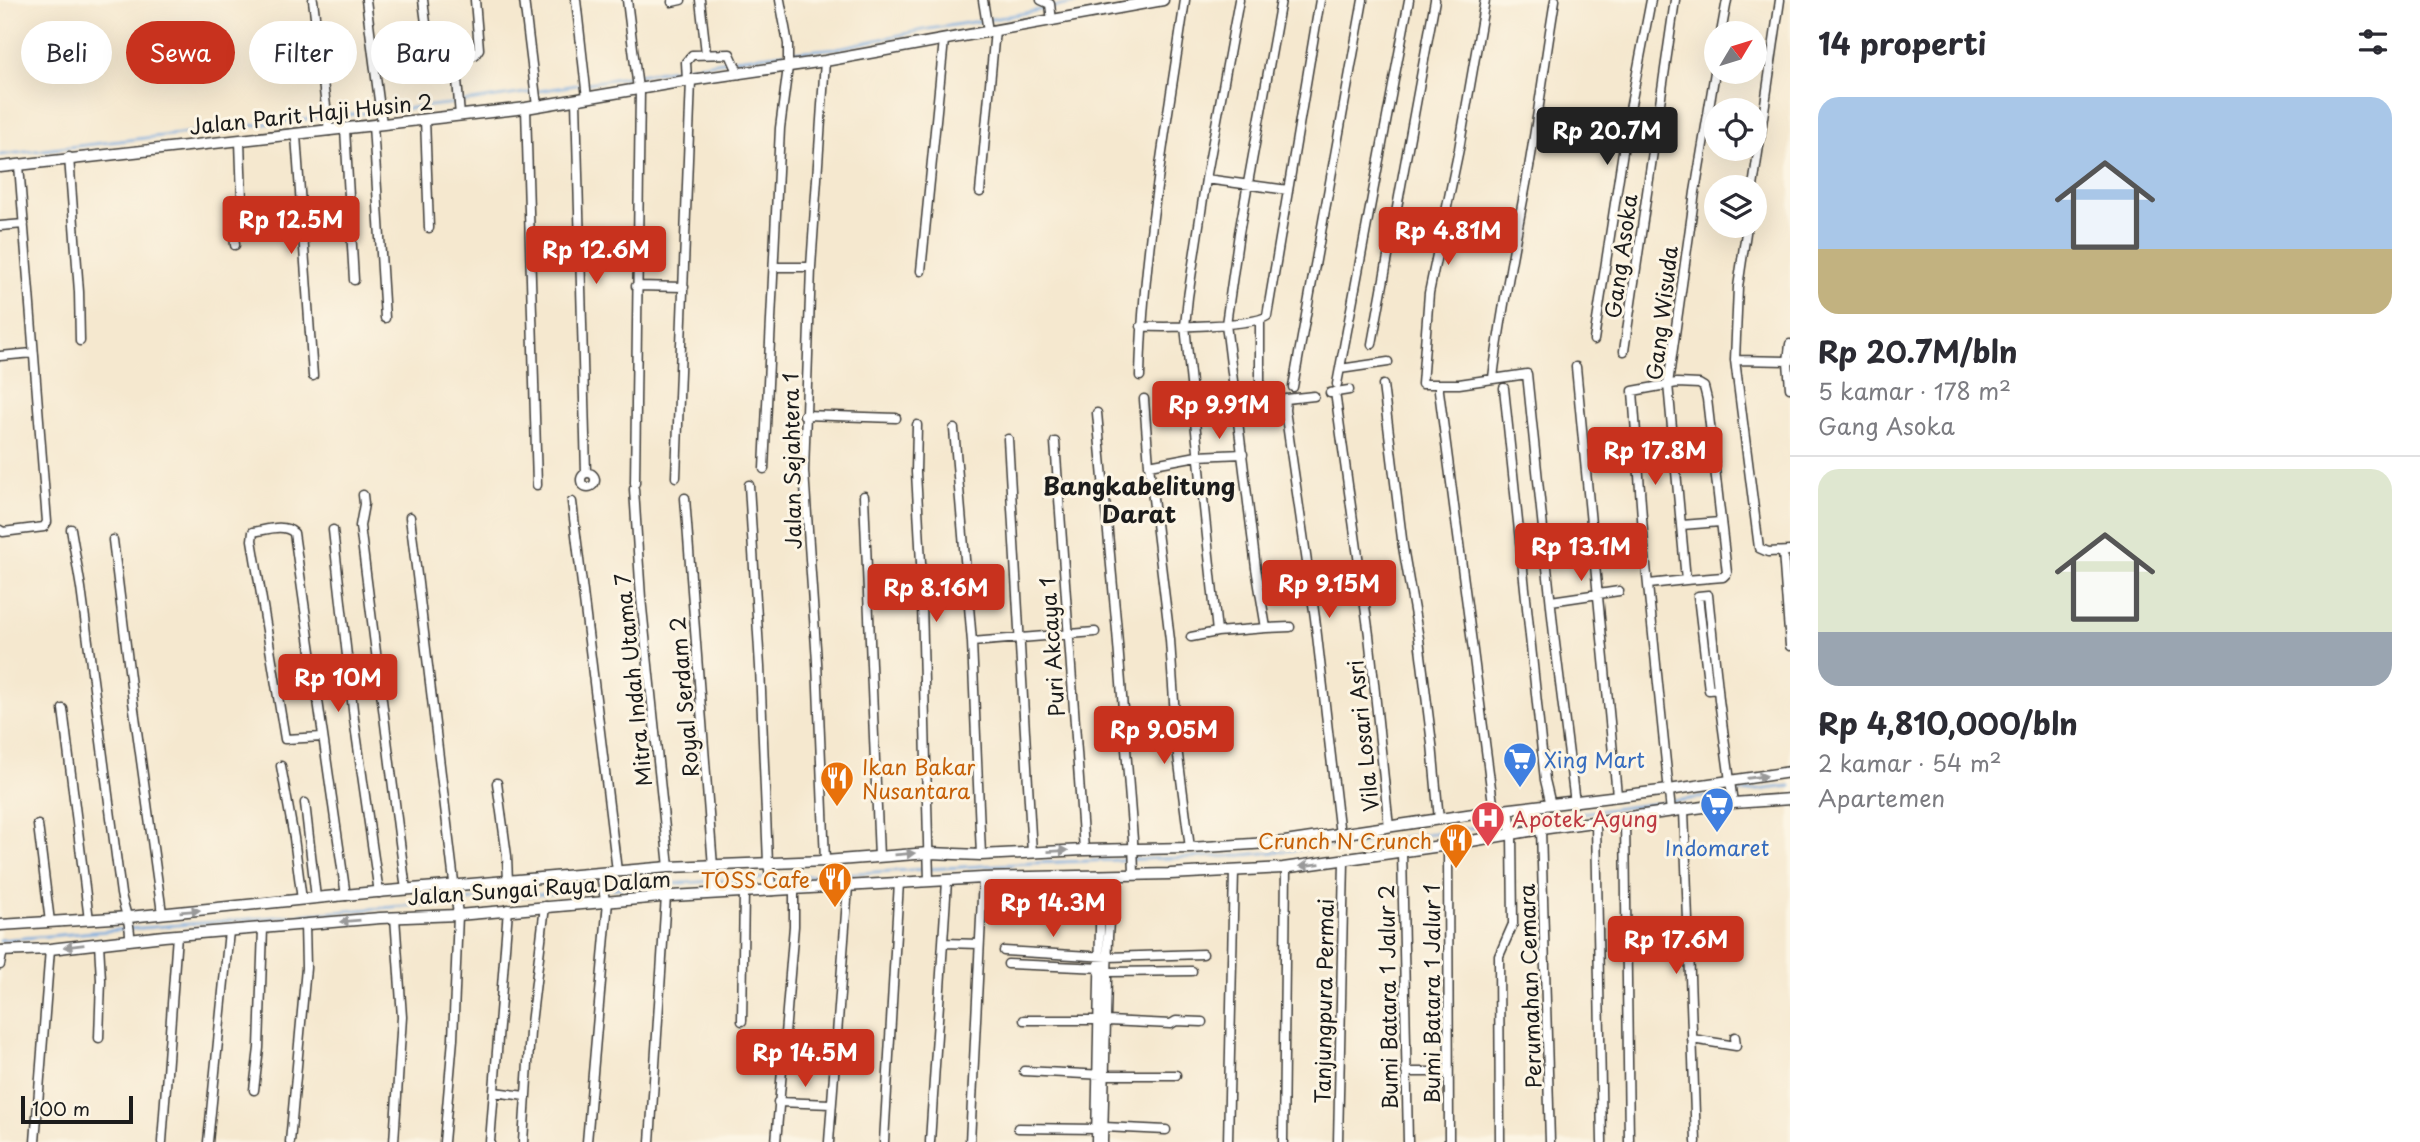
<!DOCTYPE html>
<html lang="id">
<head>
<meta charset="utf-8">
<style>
	body { margin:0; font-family:"Playpen Sans",sans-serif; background:#f7f7f7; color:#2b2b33; height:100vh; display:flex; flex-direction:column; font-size:26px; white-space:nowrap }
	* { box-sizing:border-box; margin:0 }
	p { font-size:23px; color:#7c7c81 }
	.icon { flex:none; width:38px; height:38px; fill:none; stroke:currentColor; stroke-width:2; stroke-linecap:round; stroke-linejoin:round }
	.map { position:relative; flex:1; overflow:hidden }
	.drawer { display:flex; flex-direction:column; background:#fff; width:630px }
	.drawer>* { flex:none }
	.top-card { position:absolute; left:21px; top:21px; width:665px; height:63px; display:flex; gap:14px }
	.needle { width:46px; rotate:52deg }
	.buttons { position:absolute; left:1704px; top:21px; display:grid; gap:14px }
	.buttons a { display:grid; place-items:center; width:63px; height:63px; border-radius:50%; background:#fff; box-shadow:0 7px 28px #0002; font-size:35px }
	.scale { position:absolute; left:21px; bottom:18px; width:112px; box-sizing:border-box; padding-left:7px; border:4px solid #1c1c1c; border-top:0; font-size:19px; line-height:24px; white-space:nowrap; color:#1c1c1c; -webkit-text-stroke:5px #fcf5e5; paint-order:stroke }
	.price { position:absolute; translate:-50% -60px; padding:0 16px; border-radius:7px; background:#c8321e; color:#fff; font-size:23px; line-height:46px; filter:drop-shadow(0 2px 4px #0008) }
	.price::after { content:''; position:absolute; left:50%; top:42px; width:21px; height:16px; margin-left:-10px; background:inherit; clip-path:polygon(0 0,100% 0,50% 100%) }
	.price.selected { background:#222; color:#fff }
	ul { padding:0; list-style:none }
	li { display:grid; align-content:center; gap:14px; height:371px; padding:0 28px }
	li+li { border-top:2px solid #e1e1e2 }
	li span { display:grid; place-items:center; height:217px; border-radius:21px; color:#555 }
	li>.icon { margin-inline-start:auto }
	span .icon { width:126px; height:126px; fill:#fffc; stroke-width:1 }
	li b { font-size:30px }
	h2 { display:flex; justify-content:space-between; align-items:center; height:84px; padding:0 28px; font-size:30px }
	.chip { padding:0 24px; border-radius:32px; background:#fff; box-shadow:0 7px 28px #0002; font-size:24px; line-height:63px }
	.chip.selected { background:#c8321e; color:#fff }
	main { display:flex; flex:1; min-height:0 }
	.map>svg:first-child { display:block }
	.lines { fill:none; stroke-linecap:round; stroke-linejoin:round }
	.stream { stroke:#71a7df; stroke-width:2.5 }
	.minor-casing { stroke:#3d3b37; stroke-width:11 }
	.tertiary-casing { stroke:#3d3b37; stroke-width:13 }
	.minor { stroke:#fff; stroke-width:8 }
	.tertiary { stroke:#fff; stroke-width:10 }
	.oneway { fill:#999 }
	.labels { text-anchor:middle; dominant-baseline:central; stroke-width:6; stroke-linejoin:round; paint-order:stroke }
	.street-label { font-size:21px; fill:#1c1c1c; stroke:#fcf5e5 }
	.shop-label { font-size:21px; fill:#366cbe; stroke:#fcf5e5; text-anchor:start }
	.food-label { font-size:21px; fill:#c56008; stroke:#fcf5e5; text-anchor:end }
	.health-label { font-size:21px; fill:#be3a42; stroke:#fcf5e5; text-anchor:start }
	.quarter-label { font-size:24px; font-weight:bold; fill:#1c1c1c; stroke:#fcf5e5 }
</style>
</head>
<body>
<main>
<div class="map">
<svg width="1790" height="1142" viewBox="0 0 1790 1142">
	<rect width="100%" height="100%" fill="#fcf5e5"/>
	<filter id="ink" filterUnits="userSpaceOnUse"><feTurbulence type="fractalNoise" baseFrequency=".0143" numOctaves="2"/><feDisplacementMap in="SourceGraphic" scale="14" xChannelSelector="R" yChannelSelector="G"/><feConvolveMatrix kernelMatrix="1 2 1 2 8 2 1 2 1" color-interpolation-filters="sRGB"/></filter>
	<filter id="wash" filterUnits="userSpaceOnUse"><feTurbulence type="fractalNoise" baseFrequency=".00686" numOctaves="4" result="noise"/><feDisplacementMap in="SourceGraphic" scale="28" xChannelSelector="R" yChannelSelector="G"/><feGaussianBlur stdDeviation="1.57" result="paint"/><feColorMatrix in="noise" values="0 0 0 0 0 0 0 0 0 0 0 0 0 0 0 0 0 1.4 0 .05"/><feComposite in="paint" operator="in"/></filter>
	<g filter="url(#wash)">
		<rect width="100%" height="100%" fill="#f5e8cf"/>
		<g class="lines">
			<!-- stream -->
			<path class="stream" d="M791 52 838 48 923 30 1004 17 1091 0
				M735 59 784 53
				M539 91 729 60
				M462 102 532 92
				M330 117 456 103
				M0 155 324 117
				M1512 822 1790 786
				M0 940 664 884 1032 863 1232 856 1349 845 1506 823"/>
		</g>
	</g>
	<g filter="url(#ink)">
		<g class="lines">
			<!-- minor casing -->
			<g class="minor-casing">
				<path id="minor" d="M313 0 329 131
					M366 0 382 124
					M423 0 430 54 432 56 475 55 479 49 475 0
					M524 0 537 106
					M576 0 587 98
					M627 0 638 89
					M700 0 706 53
					M983 0 988 31
					M1041 0 1050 4 1052 21
					M1239 0 1206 179 1188 297 1185 326 1217 632 1266 628 1256 568 1226 324 1239 233 1281 0
					M1485 0 1459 149 1429 293 1422 384H1459L1527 374 1554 635 1575 803
					M672 2 681 0
					M1721 33 1727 0
					M455 55 460 116
					M687 81 686 62 692 55 730 54 739 74
					M576 100 586 473
					M526 108 537 485
					M425 119 429 228
					M373 125 385 318
					M345 129 354 280
					M296 135 313 376
					M69 157 79 292 80 341
					M1206 179 1288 190
					M1753 187 1780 0
					M980 192 995 30
					M1473 216 1517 228
					M0 226 24 224
					M1747 226 1738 287 1735 360 1759 548 1768 552 1790 551
					M235 245 232 214 242 199 240 141
					M774 267H811
					M921 271 944 40
					M636 286 684 287
					M1141 326C1162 328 1254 326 1267 316L1320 0
					M1594 340 1627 125 1651 0
					M1372 344 1435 0
					M1790 344 1788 362 1790 388
					M1624 351 1675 0
					M0 356 33 353
					M1735 360 1790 361
					M1576 367 1617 795
					M1340 369 1388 362
					M1140 376C1143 250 1167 125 1185 0
					M1493 378C1500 318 1512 259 1523 200 1536 134 1544 66 1555 0
					M1337 384 1409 0
					M1383 385 1403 547 1419 639 1432 744 1439 820
					M1293 387 1363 0
					M1504 388 1545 780 1551 805
					M1439 391 1494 811
					M1335 392 1369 635 1389 827
					M1330 393 1349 390
					M1314 396 1286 399 1285 410 1315 618 1340 835
					M1260 397V320
					M1144 399 1149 465 1170 640 1177 748 1190 848
					M1193 411 1237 406
					M1097 413 1117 631 1133 840 1134 875
					M804 415 896 418
					M917 425 916 472 921 563 929 881
					M954 429 972 642 981 855
					M1008 439 1032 853
					M1055 442 1084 850
					M1149 465 1197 456 1243 454
					M764 469 780 128 788 67V44L780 0
					M581 480a7 7 0 1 1 14 0a7 7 0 1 1-14 0Z
					M676 477 691 80
					M635 483 640 89
					M749 485 760 667 768 863 772 891
					M634 489 641 598 669 867
					M363 495 364 504 360 526 406 890
					M864 496 879 857
					M685 498 715 893
					M572 502 617 871
					M410 517 458 915 453 1039 444 1142
					M1682 525 1720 522
					M71 529 81 588 121 894C124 910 131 922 130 939
					M0 530 3 532 44 527 47 522 19 165
					M333 530 354 719 379 893
					M113 540 133 702 162 913
					M1783 552 1790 646
					M1649 584 1686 580 1668 384 1695 192 1717 60
					M1551 601 1619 591
					M1266 628 1290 627
					M1191 637 1217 632
					M972 642 1095 632
					M1718 689 1709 690 1698 596 1708 595 1718 689 1719 700 1733 803
					M63 709 89 920
					M323 737 285 739 252 540 253 532C266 530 284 523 294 533L346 896
					M281 766 294 838 302 900
					M497 783 507 856 508 882
					M305 803 316 898
					M1684 810 1696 1142
					M1671 812 1644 546 1633 391 1677 383 1699 384 1704 387 1707 399 1727 573 1723 577 1686 580
					M1625 819 1629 1142
					M1596 823 1602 1142
					M38 825 50 922
					M1541 829 1550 1142
					M1448 845 1449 1142
					M1402 852 1408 1142
					M825 861 817 662 804 471 811 267 825 61
					M601 874 605 901
					M944 943 979 944
					M1004 951 1108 957 1203 954
					M1008 964 1103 968
					M0 965 3 950
					M1109 972 1192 971
					M1024 1020H1099
					M742 1021 744 892
					M1108 1021 1171 1024 1176 1021 1202 1022
					M99 1038 101 980 99 943
					M1692 1039 1736 1046 1735 1037
					M1024 1071 1105 1075H1176
					M1406 1072H1448
					M254 1090 259 1048 263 928
					M494 1092 525 1096
					M778 1102 831 1104
					M1104 1127 1166 1130
					M1018 1128 1097 1129
					M35 1142 50 949
					M162 1142 177 935
					M208 1142 229 931
					M290 1142 306 968 305 924
					M394 1142 402 1017 395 917
					M490 1142 508 909
					M523 1142 530 1032 545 906
					M587 1142 608 901
					M650 1142 666 896
					M776 1142 794 926V890
					M829 1142 848 886
					M884 1142 899 882
					M930 1142 947 881
					M970 1142 983 878
					M1096 1142 1101 875
					M1103 1142 1108 937 1112 875
					M1228 1142 1234 871
					M1283 1142 1286 868
					M1338 1142 1344 861
					M1500 1142 1499 956 1513 924 1512 834"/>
			</g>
			<!-- tertiary casing -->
			<g class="tertiary-casing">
				<path id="tertiary" d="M0 167 526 108 691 80 825 61 1163 0
					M1529 807 1533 830
					M1508 810 1512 834
					M0 925 129 917 365 893 669 867 825 861 929 853 981 855 1084 850 1190 848 1285 842 1494 811 1669 790 1790 772
					M0 951 50 949 164 936 380 918 458 915 672 896 983 878 1170 874 1283 868 1448 845 1541 829 1733 803 1790 799"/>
			</g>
			<!-- minor -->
			<use href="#minor" class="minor"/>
			<!-- tertiary -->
			<use href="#tertiary" class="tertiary"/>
		</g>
		<!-- one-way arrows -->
		<defs><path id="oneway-solid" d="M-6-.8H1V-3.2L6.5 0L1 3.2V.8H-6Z" transform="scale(1.75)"/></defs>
		<g class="oneway">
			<use href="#oneway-solid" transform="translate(1757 777) rotate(-8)"/>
			<use href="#oneway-solid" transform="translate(1058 851) rotate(-3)"/>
			<use href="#oneway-solid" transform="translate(905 854) rotate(-5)"/>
			<use href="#oneway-solid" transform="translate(1310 865) rotate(173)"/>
			<use href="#oneway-solid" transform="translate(190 911) rotate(-5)"/>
			<use href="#oneway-solid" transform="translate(350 921) rotate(175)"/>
			<use href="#oneway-solid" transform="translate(74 946) rotate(173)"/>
		</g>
	</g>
	<!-- icons -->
	<defs>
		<g id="supermarket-pin" transform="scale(1.75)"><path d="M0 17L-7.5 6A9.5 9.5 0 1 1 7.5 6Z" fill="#3f7fe0" stroke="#fcf5e5"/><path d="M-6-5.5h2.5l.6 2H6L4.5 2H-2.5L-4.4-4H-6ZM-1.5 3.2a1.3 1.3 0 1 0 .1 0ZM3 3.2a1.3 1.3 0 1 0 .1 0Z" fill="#fff"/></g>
		<g id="restaurant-pin" transform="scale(1.75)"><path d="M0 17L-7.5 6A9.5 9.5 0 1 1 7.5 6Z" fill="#e8710a" stroke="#fcf5e5"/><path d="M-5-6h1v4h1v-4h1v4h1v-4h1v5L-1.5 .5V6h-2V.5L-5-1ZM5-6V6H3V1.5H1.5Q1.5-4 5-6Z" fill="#fff"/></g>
		<g id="hospital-pin" transform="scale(1.75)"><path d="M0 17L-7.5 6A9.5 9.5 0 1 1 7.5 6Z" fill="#e0444e" stroke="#fcf5e5"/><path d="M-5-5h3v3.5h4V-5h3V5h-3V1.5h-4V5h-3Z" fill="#fff"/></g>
	</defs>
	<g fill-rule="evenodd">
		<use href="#supermarket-pin" x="1520" y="759"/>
		<use href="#restaurant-pin" x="837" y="778"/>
		<use href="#supermarket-pin" x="1717" y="804"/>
		<use href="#hospital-pin" x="1488" y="818"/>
		<use href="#restaurant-pin" x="1456" y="840"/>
		<use href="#restaurant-pin" x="835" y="879"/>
	</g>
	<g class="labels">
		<!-- street labels -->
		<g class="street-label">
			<text transform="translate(311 113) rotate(-6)">Jalan Parit Haji Husin 2</text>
			<text transform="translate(1620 256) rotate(-82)">Gang Asoka</text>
			<text transform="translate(1661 313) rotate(-83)">Gang Wisuda</text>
			<text transform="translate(791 461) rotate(-91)">Jalan Sejahtera 1</text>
			<text transform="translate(1051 647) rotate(-94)">Puri Akcaya 1</text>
			<text transform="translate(632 680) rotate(-96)">Mitra Indah Utama 7</text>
			<text transform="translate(683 697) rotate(-95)">Royal Serdam 2</text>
			<text transform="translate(1362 736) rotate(-96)">Vila Losari Asri</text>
			<text transform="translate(539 887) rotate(-4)">Jalan Sungai Raya Dalam</text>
			<text transform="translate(1529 986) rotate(-92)">Perumahan Cemara</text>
			<text transform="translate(1431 994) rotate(-90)">Bumi Batara 1 Jalur 1</text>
			<text transform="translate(1387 997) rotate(-91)">Bumi Batara 1 Jalur 2</text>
			<text transform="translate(1323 1001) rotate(-89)">Tanjungpura Permai</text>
		</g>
		<!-- shop labels -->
		<g class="shop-label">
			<text x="1544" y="759">Xing Mart</text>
			<text x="1717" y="847" text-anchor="middle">Indomaret</text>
		</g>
		<!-- food labels -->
		<g class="food-label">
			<text x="862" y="766" text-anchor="start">Ikan Bakar<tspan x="862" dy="24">Nusantara</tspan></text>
			<text x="1432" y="840">Crunch N Crunch</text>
			<text x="810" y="879">TOSS Cafe</text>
		</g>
		<!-- health labels -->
		<g class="health-label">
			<text x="1512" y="818">Apotek Agung</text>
		</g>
		<!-- quarter labels -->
		<g class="quarter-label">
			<text x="1139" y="485">Bangkabelitung<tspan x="1139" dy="28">Darat</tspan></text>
		</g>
	</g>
</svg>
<div class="buttons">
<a><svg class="needle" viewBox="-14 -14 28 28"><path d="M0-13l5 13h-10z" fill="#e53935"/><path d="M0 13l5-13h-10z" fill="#7c7c81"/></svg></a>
<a><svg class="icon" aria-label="locate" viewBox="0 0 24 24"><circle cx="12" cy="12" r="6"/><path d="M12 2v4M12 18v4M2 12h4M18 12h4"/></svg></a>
<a><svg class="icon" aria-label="layers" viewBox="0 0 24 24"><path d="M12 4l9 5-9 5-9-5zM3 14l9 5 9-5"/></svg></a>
</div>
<div class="scale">100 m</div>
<b class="price selected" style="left:1607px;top:167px">Rp 20.7M</b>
<b class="price" style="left:291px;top:256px">Rp 12.5M</b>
<b class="price" style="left:1448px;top:267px">Rp 4.81M</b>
<b class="price" style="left:596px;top:286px">Rp 12.6M</b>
<b class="price" style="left:1219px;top:441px">Rp 9.91M</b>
<b class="price" style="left:1655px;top:487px">Rp 17.8M</b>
<b class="price" style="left:1581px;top:583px">Rp 13.1M</b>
<b class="price" style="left:1329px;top:620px">Rp 9.15M</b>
<b class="price" style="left:936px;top:624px">Rp 8.16M</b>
<b class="price" style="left:338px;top:714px">Rp 10M</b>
<b class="price" style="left:1164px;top:766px">Rp 9.05M</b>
<b class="price" style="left:1053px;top:939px">Rp 14.3M</b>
<b class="price" style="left:1676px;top:976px">Rp 17.6M</b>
<b class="price" style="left:805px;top:1089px">Rp 14.5M</b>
<div class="top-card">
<a class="chip">Beli</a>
<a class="chip selected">Sewa</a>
<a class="chip">Filter</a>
<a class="chip">Baru</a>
</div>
</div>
<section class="drawer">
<h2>14 properti<svg class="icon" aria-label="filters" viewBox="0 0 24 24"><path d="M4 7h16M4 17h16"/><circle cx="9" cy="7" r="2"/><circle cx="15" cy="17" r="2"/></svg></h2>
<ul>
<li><span style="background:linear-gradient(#a9c7e8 70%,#c2b280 0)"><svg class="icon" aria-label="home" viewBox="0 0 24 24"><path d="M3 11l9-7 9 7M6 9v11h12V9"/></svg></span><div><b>Rp 20.7M/bln</b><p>5 kamar · 178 m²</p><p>Gang Asoka</p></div></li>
<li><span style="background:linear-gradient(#dfe7d0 75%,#9aa5b1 0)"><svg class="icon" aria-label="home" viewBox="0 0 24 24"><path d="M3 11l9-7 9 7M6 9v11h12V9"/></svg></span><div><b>Rp 4,810,000/bln</b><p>2 kamar · 54 m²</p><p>Apartemen</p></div></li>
</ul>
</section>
</main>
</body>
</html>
